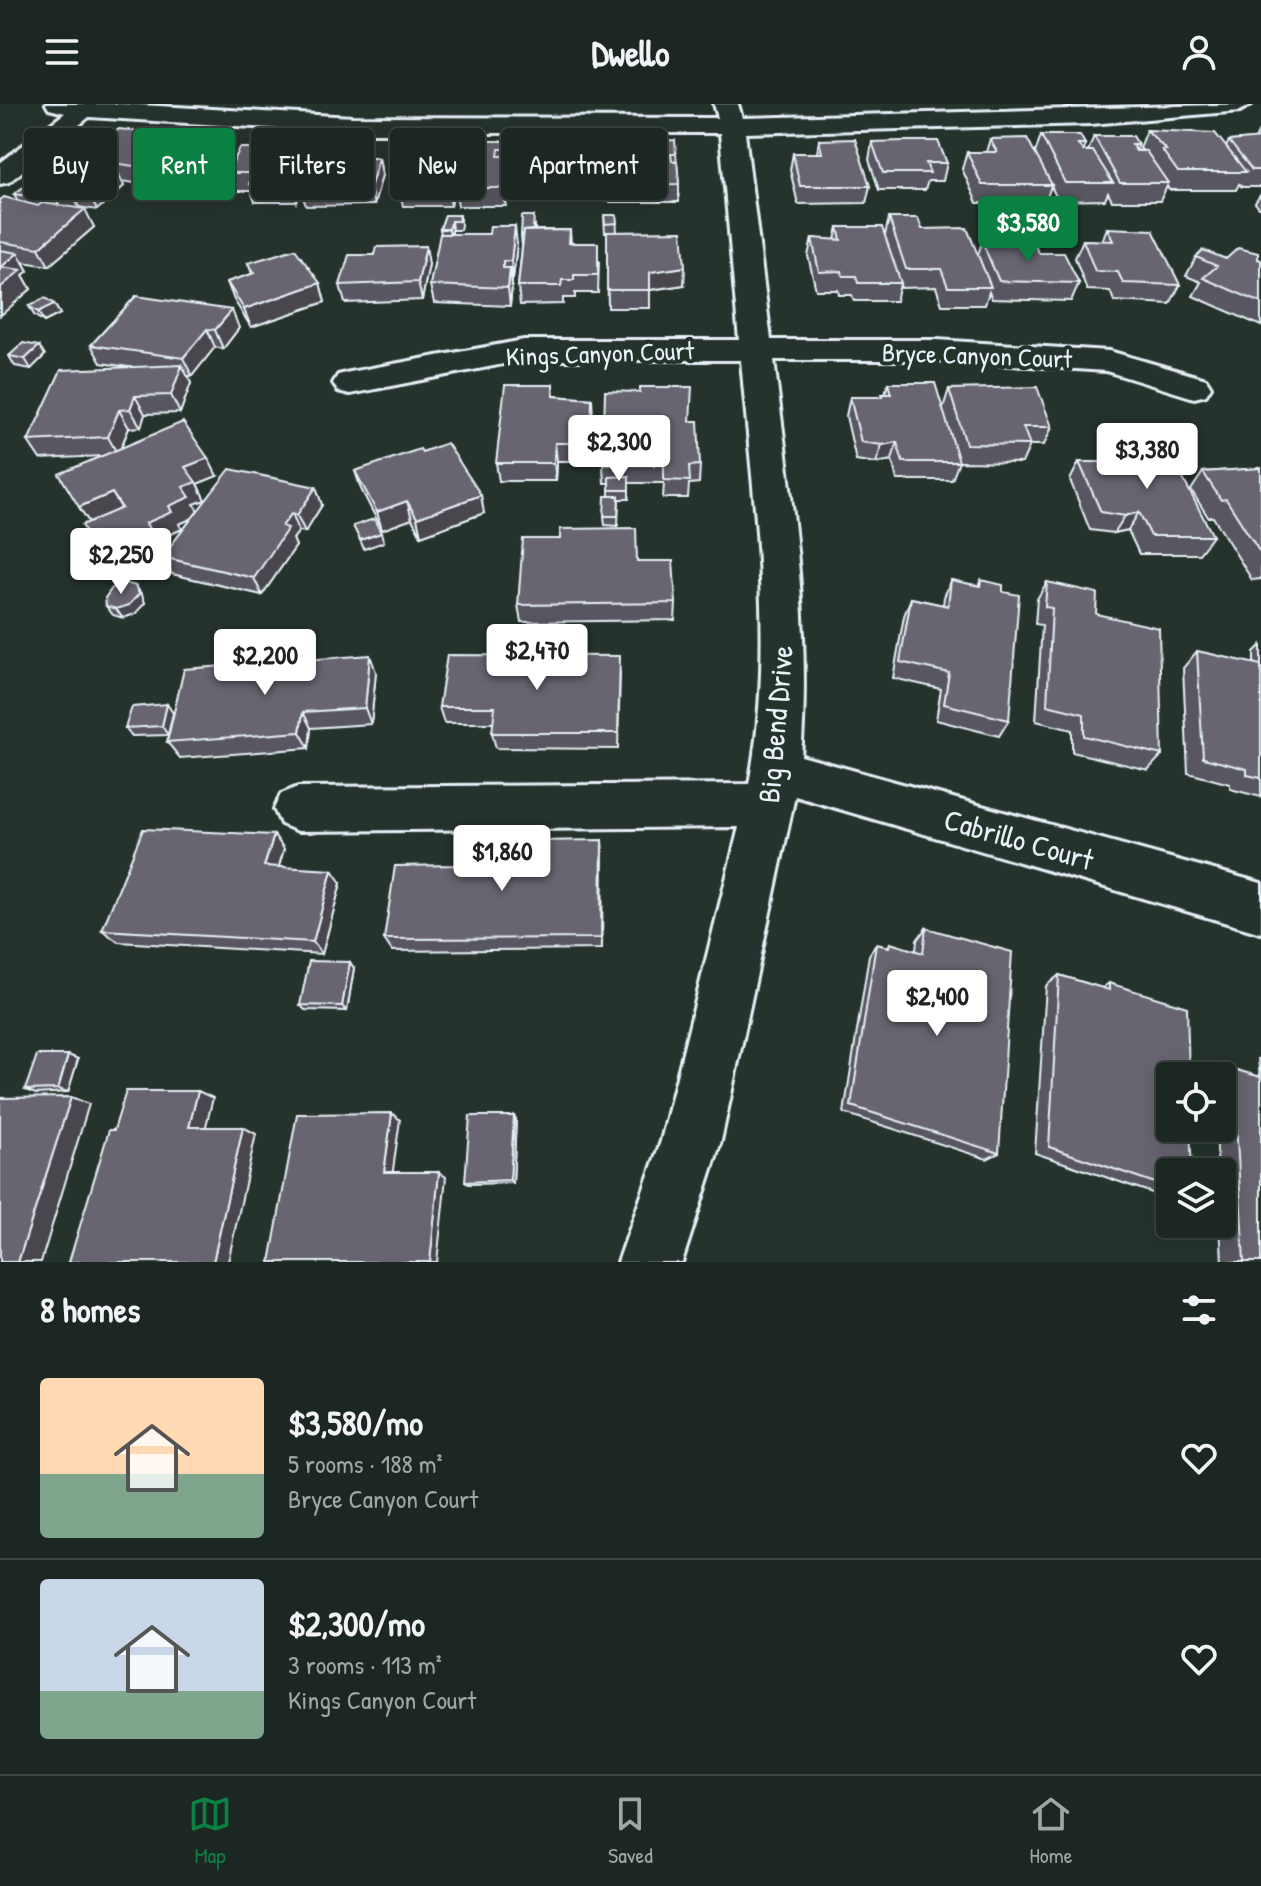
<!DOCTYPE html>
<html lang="en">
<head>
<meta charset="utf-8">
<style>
	body { margin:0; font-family:"Patrick Hand",sans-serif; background:#29322f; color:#f1f3f6; height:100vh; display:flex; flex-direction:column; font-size:30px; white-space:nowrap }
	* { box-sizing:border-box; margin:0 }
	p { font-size:26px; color:#a0a5a5 }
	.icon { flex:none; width:44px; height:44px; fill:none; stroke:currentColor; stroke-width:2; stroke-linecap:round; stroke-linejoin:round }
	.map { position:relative; height:1158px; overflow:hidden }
	.sheet { display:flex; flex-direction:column; background:#1c2622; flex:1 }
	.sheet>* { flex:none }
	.top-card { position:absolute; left:24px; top:24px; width:800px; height:72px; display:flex; gap:16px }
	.buttons { position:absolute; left:1156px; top:958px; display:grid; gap:16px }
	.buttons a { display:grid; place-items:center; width:80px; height:80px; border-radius:8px; background:#1c2622; box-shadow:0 4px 20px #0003,0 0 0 2px #3a4340; font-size:40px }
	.price { position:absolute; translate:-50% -68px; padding:0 18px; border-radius:8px; background:#fff; color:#222; font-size:26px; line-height:52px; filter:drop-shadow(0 2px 4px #0008) }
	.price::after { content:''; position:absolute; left:50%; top:48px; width:24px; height:18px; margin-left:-12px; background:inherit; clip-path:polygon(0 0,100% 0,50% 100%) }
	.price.selected { background:#0b8043; color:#fff }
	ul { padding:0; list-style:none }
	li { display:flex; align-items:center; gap:24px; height:200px; padding:0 40px }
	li+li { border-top:2px solid #3a4340 }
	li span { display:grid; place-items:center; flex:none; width:224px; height:160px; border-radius:8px; color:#555 }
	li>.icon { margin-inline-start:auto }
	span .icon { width:96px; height:96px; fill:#fffc; stroke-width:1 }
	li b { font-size:34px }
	h2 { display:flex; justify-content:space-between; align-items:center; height:96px; padding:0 40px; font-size:34px }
	.pill { padding:0 28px; border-radius:8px; background:#1c2622; box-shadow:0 4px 20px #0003,0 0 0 2px #3a4340; font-size:28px; line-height:72px }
	.pill.selected { background:#0b8043; color:#fff }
	header { display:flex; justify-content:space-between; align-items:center; height:104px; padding:0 40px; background:#1c2622; font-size:36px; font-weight:700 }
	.menu { display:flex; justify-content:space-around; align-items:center; height:112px; border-top:2px solid #3a4340; background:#1c2622; font-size:22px; color:#a0a5a5 }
	.menu a { display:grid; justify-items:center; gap:4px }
	.menu .selected { color:#0b8043 }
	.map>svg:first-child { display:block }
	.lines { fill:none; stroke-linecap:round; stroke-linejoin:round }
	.minor-casing { stroke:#e8f1f8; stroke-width:6 }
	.minor { fill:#26332d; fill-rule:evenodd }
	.wall { fill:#595760; stroke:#e8f1f8; stroke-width:2 }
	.shaded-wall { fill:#49474e; stroke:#e8f1f8; stroke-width:2 }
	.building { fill:#686570; stroke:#e8f1f8; stroke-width:2 }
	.labels { text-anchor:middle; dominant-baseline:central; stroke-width:8; stroke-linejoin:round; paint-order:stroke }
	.far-street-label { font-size:26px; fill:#e8f1f8; stroke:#26332d }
	.street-label { font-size:30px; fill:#e8f1f8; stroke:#26332d }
</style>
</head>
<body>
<header><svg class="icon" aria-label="menu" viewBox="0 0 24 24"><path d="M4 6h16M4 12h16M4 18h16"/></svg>Dwello<svg class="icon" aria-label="person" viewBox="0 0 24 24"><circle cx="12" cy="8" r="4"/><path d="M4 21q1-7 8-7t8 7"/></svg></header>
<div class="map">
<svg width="1261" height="1158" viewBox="0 0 1261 1158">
	<rect width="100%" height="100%" fill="#26332d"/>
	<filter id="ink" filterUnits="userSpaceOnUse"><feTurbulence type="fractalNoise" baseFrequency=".0125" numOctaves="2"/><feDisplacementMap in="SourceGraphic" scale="16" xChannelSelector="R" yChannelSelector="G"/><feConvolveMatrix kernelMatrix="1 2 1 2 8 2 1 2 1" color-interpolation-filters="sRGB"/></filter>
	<g filter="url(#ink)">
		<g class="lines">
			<!-- minor casing -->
			<g class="minor-casing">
				<path id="minor" d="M46 0H123L353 13 718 14 714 0H738L742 14 1252 0 1240 7 1091 20 745 29 771 236H936L1109 247 1206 275 1211 283 1206 291 1194 294 1106 267 936 256H774C790 388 812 518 801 652L1261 779V829L795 692 721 1037 682 1158H618L661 1037 739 723 298 727 281 720 274 705 281 690 298 683 749 680C776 539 753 397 741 256H524L350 290 338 287 333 279 338 271 350 268 524 236H739L720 29H353L89 13 9 78 0 80V59L65 9 49 5Z"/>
			</g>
			<!-- minor -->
			<use href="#minor" class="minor"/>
		</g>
		<!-- wall -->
		<path class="wall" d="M1261 23V83H1242L1239 80 1236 86H1169L1167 82 1160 97H1112L1108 89 1105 96 1058 97 1051 82 1045 99H977L962 65 967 48H986L990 35 1035 49 1041 31 1085 40 1083 46 1088 47 1094 32 1138 40 1136 46 1143 47 1140 44 1147 26 1226 43 1229 37 1255 35Z
			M592 35 593 84 526 85 524 68Z
			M310 36 314 50 354 37 357 51 379 54 382 71 374 101 306 102 301 87 297 98H255L251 87H234L228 69 260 44 272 41Z
			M455 36 458 54 456 61 458 70 451 102H403L399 85Z
			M819 36 870 82 866 99 798 100 790 66 793 49H817Z
			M507 37 511 70 506 102H458L455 84Z
			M872 38 947 59 943 77H928L925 86H879L869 56Z
			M609 40 676 50 679 80V98H610Z
			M183 50 149 81 121 77 124 82 97 106 79 103 77 104 94 123 49 162 23 158 28 167 23 171 31 185 0 211V96L18 97 14 90 60 57 58 51Z
			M1261 90V104H1259L1255 99Z
			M445 111H460L461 121 460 126H452V130L517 140 513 175H512V182L510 202 434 199 430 181 441 130 440 125Z
			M604 111H616L617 128 684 181 650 186V204H608L607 129H605Z
			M889 114 922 125 978 151 982 138 1039 149 1079 179 1071 197 992 195 989 188 985 201H942L936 183 901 184 900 180 896 197H854L852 191H839L838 186H816L808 152 812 134 835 136 838 123 885 131Z
			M535 121V126H570L571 139 599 157 598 189H575V194H563V200L520 201 518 182 522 142 521 132Z
			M1107 124 1180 181 1170 200 1114 197 1110 187 1087 186 1075 154 1083 136 1102 137Z
			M1196 153 1261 156V222L1193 192 1201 178 1186 172Z
			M248 159 320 179 325 198 251 223 234 196 227 178 252 170Z
			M429 160 422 196 345 199 340 181Z
			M136 192 239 224 223 245 215 243 192 272H187L191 279 180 309 145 310 141 323 129 324 121 344 217 372 197 380 205 396 194 400 198 407 316 383 322 401 305 428 299 427 293 435 296 442 262 491 172 470 162 453 192 414 179 420 182 425 156 437 162 446 112 469 89 418 79 403 102 352 40 355 28 337 128 263 101 259 91 241Z
			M54 200 60 210 44 218 34 211 29 202Z
			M39 242 45 251 31 265 15 262 9 252Z
			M888 279 943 304 949 285 1052 323 1044 341H1030L1022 359 959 358 952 376H897L892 356 876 359 856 356 846 312 850 293H881L882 290H885Z
			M553 281 554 292 592 295V357H557L556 377H499L496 359Z
			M690 317 700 361 699 379 689 380 688 394H663L664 379H629V395H619L618 422 605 421 604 412 609 392V379H604L603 361Z
			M1116 342 1213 432 1199 450H1139L1128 426 1114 429 1090 426 1070 376 1079 358H1107Z
			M422 348 484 409 421 432 412 415 382 426 361 385 355 367Z
			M1261 364V475L1252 476 1213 413H1208L1191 386 1203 368Z
			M560 435 637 457 676 499 675 516 521 518 518 501Z
			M951 476 978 482 981 476 1009 616 999 632 936 616 941 585 893 574 904 512 911 494 943 501 944 493Z
			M1047 478 1096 510 1162 651 1148 666 1072 648V626L1036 617 1042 521 1035 520 1037 495Z
			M142 491 145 499 135 510 123 514 113 511 106 502Z
			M1261 541V693L1230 685V680L1188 669 1183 564 1197 547 1254 560V548Z
			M376 568 371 620 311 624 309 644 180 654 167 638Z
			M620 568 618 645 496 644 492 629 494 619H444L439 603Z
			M173 609 168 631 132 632 125 624Z
			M274 731 284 745 279 762 341 779 322 850 118 838 102 826Z
			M602 736V845L392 847 384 835 456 761Z
			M926 824 999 1049 987 1055 844 1009 869 851 876 840 888 843 890 839 916 847 917 836Z
			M354 864 347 907 305 906 300 901Z
			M1059 871 1102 884 1109 879 1170 1068V1095L1035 1049 1046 882Z
			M68 951 78 955 68 988 36 990 25 986Z
			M1261 954V1158H1222L1220 1120H1222V1068H1218L1216 1024H1222V972H1216L1233 965 1260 973 1258 955Z
			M514 1012 516 1015 513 1079 468 1080 465 1078Z"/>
		<!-- shaded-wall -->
		<path class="shaded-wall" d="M177 32 183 50 149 81 141 63Z
			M310 36 315 53 301 84V87L297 98 292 80Z
			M455 36 458 54 456 61 458 70 451 102 448 84 454 55 453 45Z
			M354 37 358 55 350 50Z
			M507 37 511 70 506 102 504 84 508 59 506 45Z
			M379 54 382 71 374 101 370 84Z
			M116 64 124 82 97 106 88 88Z
			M70 85 79 103 66 114 56 96Z
			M85 105 94 123 49 162 39 144Z
			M451 117 452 126 450 135 449 125Z
			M515 122 517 140 513 175 511 157Z
			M426 142 429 160 422 196 418 178Z
			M18 149 28 167 23 171 31 185 1 211V163Z
			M685 163 684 181 649 186 650 168Z
			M510 164 512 182 510 202 508 184Z
			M320 179 325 198 251 223 244 205Z
			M54 200 60 210 44 218 38 208Z
			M232 206 239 224 223 245 215 226Z
			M207 225 215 243 192 272 183 254Z
			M39 242 45 251 31 265 25 255Z
			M182 261 191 279 180 309 171 291Z
			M135 292 145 310 141 323 130 305Z
			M592 295 593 313 592 357 591 339Z
			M119 306 129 324 118 351 108 333Z
			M897 338 892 356 876 359 882 341Z
			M555 339 557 357 556 377 554 359Z
			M208 354 217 372 197 380 205 396 194 400 200 411 179 420 182 425 156 437 162 446 112 469 100 452 169 402 183 383 185 363Z
			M316 383 322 401 305 428 297 411Z
			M112 389 123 407 91 421 79 403Z
			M481 391 484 409 421 432 417 414Z
			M407 397 412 415 382 426 377 408Z
			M1139 408 1128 426 1114 429 1125 412Z
			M292 409 299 427 293 435 296 442 262 491 254 474 282 422Z
			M381 429 384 438 364 445 360 436Z
			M136 482 142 491 145 499 135 510 123 514 116 505Z
			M370 551 376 568 371 620 365 604Z
			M167 600 173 609 168 631 162 622Z
			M303 608 311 624 309 644 300 628Z
			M274 731 284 745 275 775 264 762Z
			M602 736 603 750 602 845 601 834Z
			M332 766 341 779 322 850 313 838Z
			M350 858 354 864 347 907 342 902Z
			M68 951 78 955 68 988 58 985Z
			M198 987 213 994 204 1030 189 1023Z
			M71 993 89 1000 41 1158H18Z
			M392 1009 400 1016 392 1073 384 1068Z
			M514 1012 516 1015 513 1079 510 1076Z
			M243 1023 256 1030 228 1158H213Z
			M439 1068 446 1073 437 1158H430Z"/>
		<!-- building -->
		<path class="building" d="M119 25 177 32 141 63 58 51 80 34 103 37Z
			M1147 26 1215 29 1246 68H1178L1162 46H1166Z
			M1041 31H1080L1085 40H1078L1083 47H1093L1113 79H1065Z
			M1094 32H1133L1138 40H1132L1136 47H1146L1168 79H1120Z
			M1027 34 1052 81H982L967 48H997L990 35Z
			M1261 34V66H1252L1229 37Z
			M592 35V66L524 68 526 37Z
			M855 35 870 82H800L793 49H822L819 36Z
			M274 36H310L292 80H249L254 69H228L240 44H260L272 41Z
			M417 36H455L453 45H446L444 53 455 52 448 84 399 85Z
			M675 36 676 50H671L672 57H677L679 80 610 81 609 40Z
			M318 37H354L350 50 379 54 370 84H301Z
			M469 37H507L506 45H499L498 52H509L504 84H455Z
			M903 37H938L947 59H926L930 69H883L872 38Z
			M60 56 116 64 88 88 70 85 56 96 14 90Z
			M4 93 38 102 42 99 85 105 39 144 0 138V96Z
			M445 111H460L459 117H451L449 125H440Z
			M604 111H616L617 119 605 120Z
			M522 112H534L533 126 524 127 523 132H521Z
			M889 114H918L922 125 967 124 991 183H948L941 165H906Z
			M490 122H515L511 157H503V164H510L508 184 430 181 440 130H489Z
			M838 123H882L901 179H858L856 172H843L842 167 819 168 812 134 841 136Z
			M1107 124 1153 126 1180 181 1123 179 1118 168 1095 167 1083 136 1113 137Z
			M570 126 569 139H598V171H574V176H562L561 182H518L524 127Z
			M682 127 685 163 650 168V186H607V128Z
			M982 138H1033L1039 149H1064L1079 179 999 177Z
			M426 142 418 178 340 181 349 151H374L376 143Z
			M1238 144 1258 149V155L1261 156V199L1203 174 1217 162 1196 153 1203 146 1226 155Z
			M295 145 320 179 244 205 227 178 255 169 248 159Z
			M0 146 18 149 1 163 21 166 0 184Z
			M136 192 232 206 215 226 207 225 183 254 91 241Z
			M45 194 54 200 38 208 29 202Z
			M23 239 39 242 25 255 9 252Z
			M182 261 171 291 135 292 130 305 119 306 108 333 28 337 61 266Z
			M888 279H935L959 358H903L897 338 882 341 861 338 850 293H882V290H891Z
			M505 281H553V292L592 295 591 339H555L554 359H496Z
			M640 283H692L690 317H698L700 361 689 362 690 377 664 376V361H603L605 287 640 288Z
			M1037 283 1052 323H1023L1030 341 966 340 949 285Z
			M183 318 208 354 185 363 196 378 183 383 190 393 169 402 172 408 146 419 151 429 100 452 82 421 122 404 112 389 79 403 59 370Z
			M447 339 481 391 417 414 407 397 377 408 355 367 420 345 422 348Z
			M1116 342H1166L1213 432H1151L1139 408 1125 412 1101 408 1079 358H1113L1112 355H1121Z
			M1261 364V450L1226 395 1221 396 1203 368Z
			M230 365 316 383 297 411 292 409 282 422 288 424 254 474 162 453Z
			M629 372V386H609V373Z
			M605 392H619L618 412H604Z
			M374 415 381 429 360 436 353 422Z
			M636 424 637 457H673L676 499 518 501 523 435H560V425Z
			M951 476 980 482 981 476 1003 481V488L1019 491 1009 616 944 600 949 569 900 558 911 494 948 502Z
			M1047 478 1097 489 1096 510 1159 524 1162 651 1084 632V610L1047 601 1052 504 1045 503Z
			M125 479 136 482 139 490 129 501 116 505 106 502 105 494 112 484Z
			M1197 547 1261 561V674L1247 671V665L1203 654Z
			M370 551 365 604 303 608 300 628 167 638 184 565Z
			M447 551 620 552 618 629H492L495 603H439Z
			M167 600 162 622 125 624 132 603Z
			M143 725 274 731 264 762 332 766 313 838 102 826Z
			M602 736 601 834 384 835 395 762 456 761 459 738Z
			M926 824 1012 848 999 1049 851 1002 876 840 889 843 890 839 923 849Z
			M309 857 350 858 342 902 300 901Z
			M1059 871 1109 886V879L1187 903 1189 972H1170V1024H1190L1192 1068H1170V1084L1049 1043Z
			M37 951H68L58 985 25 986Z
			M1233 965 1261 973V1158H1244Z
			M126 987H198L189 1023H243L213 1158H69L109 1026H114Z
			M71 993 18 1158H0V994Z
			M392 1009 384 1068H439L430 1158H270L297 1010Z
			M470 1012H514L510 1076 465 1078Z"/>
	</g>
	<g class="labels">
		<!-- far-street labels -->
		<g class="far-street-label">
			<text transform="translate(600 249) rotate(-2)">Kings Canyon Court</text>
			<text transform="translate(977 251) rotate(2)">Bryce Canyon Court</text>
		</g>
		<!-- street labels -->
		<g class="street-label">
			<text transform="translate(775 620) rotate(-85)">Big Bend Drive</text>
			<text transform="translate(1019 735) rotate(16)">Cabrillo Court</text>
		</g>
	</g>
</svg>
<div class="buttons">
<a><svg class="icon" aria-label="locate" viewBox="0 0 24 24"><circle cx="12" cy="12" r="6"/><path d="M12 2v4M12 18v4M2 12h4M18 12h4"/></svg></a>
<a><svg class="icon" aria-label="layers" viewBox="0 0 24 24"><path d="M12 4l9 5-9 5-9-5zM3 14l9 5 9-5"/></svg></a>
</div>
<b class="price selected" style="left:1028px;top:160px">$3,580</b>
<b class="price" style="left:619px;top:379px">$2,300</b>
<b class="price" style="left:1147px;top:387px">$3,380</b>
<b class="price" style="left:121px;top:492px">$2,250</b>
<b class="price" style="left:537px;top:588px">$2,470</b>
<b class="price" style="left:265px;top:593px">$2,200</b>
<b class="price" style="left:502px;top:789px">$1,860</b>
<b class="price" style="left:937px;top:934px">$2,400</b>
<div class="top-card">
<a class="pill">Buy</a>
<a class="pill selected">Rent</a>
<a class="pill">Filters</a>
<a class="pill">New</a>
<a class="pill">Apartment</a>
</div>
</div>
<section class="sheet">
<h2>8 homes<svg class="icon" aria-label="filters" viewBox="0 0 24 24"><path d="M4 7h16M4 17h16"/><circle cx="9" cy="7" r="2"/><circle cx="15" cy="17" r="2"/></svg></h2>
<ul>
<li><span style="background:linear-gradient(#ffd9b3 60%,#7fa58c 0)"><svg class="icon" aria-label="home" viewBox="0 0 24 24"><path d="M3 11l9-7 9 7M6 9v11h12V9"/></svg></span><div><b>$3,580/mo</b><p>5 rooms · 188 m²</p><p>Bryce Canyon Court</p></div><svg class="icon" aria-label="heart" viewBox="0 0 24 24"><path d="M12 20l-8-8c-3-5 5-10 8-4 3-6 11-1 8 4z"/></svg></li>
<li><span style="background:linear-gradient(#c9d6e8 70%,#7fa58c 0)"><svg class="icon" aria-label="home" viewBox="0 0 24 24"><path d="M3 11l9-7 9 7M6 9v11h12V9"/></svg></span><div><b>$2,300/mo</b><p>3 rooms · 113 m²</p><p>Kings Canyon Court</p></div><svg class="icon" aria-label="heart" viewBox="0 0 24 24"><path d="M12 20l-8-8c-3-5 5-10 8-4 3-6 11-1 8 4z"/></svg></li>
</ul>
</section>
<nav class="menu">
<a class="selected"><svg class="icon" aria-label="map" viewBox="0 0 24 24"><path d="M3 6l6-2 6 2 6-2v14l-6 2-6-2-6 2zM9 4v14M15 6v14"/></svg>Map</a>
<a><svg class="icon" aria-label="saved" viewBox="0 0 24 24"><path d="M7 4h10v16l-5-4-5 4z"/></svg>Saved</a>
<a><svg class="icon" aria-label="home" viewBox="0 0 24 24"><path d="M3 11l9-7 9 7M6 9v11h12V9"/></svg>Home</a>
</nav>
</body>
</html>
